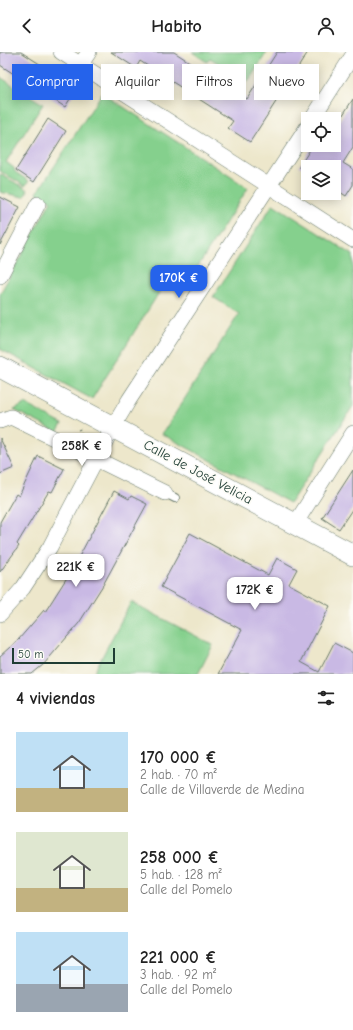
<!DOCTYPE html>
<html lang="es">
<head>
<meta charset="utf-8">
<style>
	body { margin:0; font-family:"Comic Neue",sans-serif; background:#f2f2f2; color:#222; height:100vh; display:flex; flex-direction:column; font-size:15px; white-space:nowrap }
	* { box-sizing:border-box; margin:0 }
	p { font-size:13px; color:#767676 }
	.icon { flex:none; width:22px; height:22px; fill:none; stroke:currentColor; stroke-width:2; stroke-linecap:round; stroke-linejoin:round }
	.map { position:relative; height:622px; overflow:hidden }
	.drawer { display:flex; flex-direction:column; background:#fff; flex:1 }
	.drawer>* { flex:none }
	.guide { position:absolute; left:12px; top:12px; width:329px; height:36px; display:flex; gap:8px }
	.buttons { position:absolute; left:301px; top:60px; display:grid; gap:8px }
	.buttons a { display:grid; place-items:center; width:40px; height:40px; border-radius:0px; background:#fff; box-shadow:0 2px 10px #0003; font-size:20px }
	.scale { position:absolute; left:12px; bottom:10px; width:103px; box-sizing:border-box; padding-left:4px; border:2px solid #1f3d34; border-top:0; font-size:11px; line-height:14px; white-space:nowrap; color:#1f3d34; -webkit-text-stroke:3px #fdfcf7; paint-order:stroke }
	.price { position:absolute; translate:-50% -34px; padding:0 9px; border-radius:8px; background:#fff; color:#222; font-size:13px; line-height:26px; filter:drop-shadow(0 1px 2px #0008) }
	.price::after { content:''; position:absolute; left:50%; top:24px; width:12px; height:9px; margin-left:-6px; background:inherit; clip-path:polygon(0 0,100% 0,50% 100%) }
	.price.selected { background:#2563eb; color:#fff }
	ul { padding:0; list-style:none }
	li { display:flex; align-items:center; gap:12px; height:100px; padding:0 16px }
	li span { display:grid; place-items:center; flex:none; width:112px; height:80px; border-radius:0px; color:#555 }
	li>.icon { margin-inline-start:auto }
	span .icon { width:48px; height:48px; fill:#fffc; stroke-width:1 }
	li b { font-size:17px }
	h2 { display:flex; justify-content:space-between; align-items:center; height:48px; padding:0 16px; font-size:17px }
	.chip { padding:0 14px; border-radius:0px; background:#fff; box-shadow:0 2px 10px #0003; font-size:14px; line-height:36px }
	.chip.selected { background:#2563eb; color:#fff }
	header { display:flex; justify-content:space-between; align-items:center; height:52px; padding:0 16px; background:#fff; font-size:18px; font-weight:600 }
	.map>svg:first-child { display:block }
	.green { fill:#85d08d; stroke:#528660 }
	.building { fill:#c9b9e4 }
	.lines { fill:none; stroke-linecap:round; stroke-linejoin:round }
	.lane-casing { stroke:#677869; stroke-width:10 }
	.street-casing { stroke:#677869; stroke-width:16 }
	.secondary-casing { stroke:#677869; stroke-width:22 }
	.path { stroke:#677869; stroke-width:2.5; stroke-dasharray:1 3; stroke-linecap:butt }
	.lane { stroke:#fff; stroke-width:8 }
	.street { stroke:#fff; stroke-width:15 }
	.secondary { stroke:#fff; stroke-width:21 }
	.labels { text-anchor:middle; dominant-baseline:central; stroke-width:3.5; stroke-linejoin:round; paint-order:stroke }
	.street-label { font-size:14px; fill:#1f3d34; stroke:#fdfcf7 }
</style>
</head>
<body>
<header><svg class="icon" aria-label="back" viewBox="0 0 24 24"><path d="M15 5l-7 7 7 7"/></svg>Habito<svg class="icon" aria-label="person" viewBox="0 0 24 24"><circle cx="12" cy="8" r="4"/><path d="M4 21q1-7 8-7t8 7"/></svg></header>
<div class="map">
<svg width="353" height="622" viewBox="0 0 353 622">
	<rect width="100%" height="100%" fill="#fdfcf7"/>
	<filter id="ink" filterUnits="userSpaceOnUse"><feTurbulence type="fractalNoise" baseFrequency=".025" numOctaves="2"/><feDisplacementMap in="SourceGraphic" scale="8" xChannelSelector="R" yChannelSelector="G"/><feConvolveMatrix kernelMatrix="1 2 1 2 8 2 1 2 1" color-interpolation-filters="sRGB"/></filter>
	<filter id="wash" filterUnits="userSpaceOnUse"><feTurbulence type="fractalNoise" baseFrequency=".012" numOctaves="4" result="noise"/><feDisplacementMap in="SourceGraphic" scale="16" xChannelSelector="R" yChannelSelector="G"/><feGaussianBlur stdDeviation="0.9" result="paint"/><feColorMatrix in="noise" values="0 0 0 0 0 0 0 0 0 0 0 0 0 0 0 0 0 1.4 0 .05"/><feComposite in="paint" operator="in"/></filter>
	<g filter="url(#wash)">
		<rect width="100%" height="100%" fill="#ede7cb"/>
		<!-- green -->
		<path class="green" d="M192 0H267L248 30 210 6 207 10Z
			M0 25 43 52 6 110 14 116 15 120 29 129 25 134 0 119Z
			M102 41 248 136 188 230 172 220 92 347 0 297V242L51 149 37 141Z
			M0 122 28 138 24 145 0 140Z
			M273 152 353 203V354L290 451 162 382 239 262 213 245Z
			M25 352 62 372 57 380 14 358Z
			M131 550 213 593 198 622H93Z"/>
		<g id="blocks">
			<!-- building -->
			<path class="building" d="M0 0H21L77 36 65 55 0 13Z
				M111 0H174L247 47 277 0H308L250 90 228 76 233 69 140 9 136 16Z
				M353 47V95L343 111 353 117V133L346 144 334 136V115H299L313 93H334V77Z
				M48 67 66 79 34 130 16 118Z
				M0 145 20 155 0 193Z
				M0 386 14 416 0 422Z
				M38 404 64 417 52 440 49 439 17 492 19 494 0 520V470L16 442 19 444Z
				M353 418V456L339 477 322 466Z
				M114 439 129 447 131 444 147 452 103 533 79 571 44 612 32 622H0V604L19 587 44 558 45 560 73 516Z
				M190 481 268 523 277 506 297 517 289 532 330 554 301 610 319 620 334 591 353 601V622H218L242 578 161 535Z"/>
		</g>
	</g>
	<g filter="url(#ink)">
		<use href="#blocks" fill-opacity="0" stroke="#677869" stroke-width="1"/>
		<g class="lines">
			<!-- lane casing -->
			<g class="lane-casing">
				<path id="lane" d="M165 441 175 446"/>
			</g>
			<!-- street casing -->
			<g class="street-casing">
				<path id="street" d="M61 0 353 188
					M81 12 89 0
					M312 67 353 3
					M0 224 38 152
					M0 369 11 365 165 441
					M295 472 353 381
					M0 562 23 536 50 495 113 375 129 348 308 74"/>
			</g>
			<!-- secondary casing -->
			<g class="secondary-casing">
				<path id="secondary" d="M0 315 353 503"/>
			</g>
			<!-- path -->
			<path class="path" d="M79 377 81 382 88 386"/>
			<!-- lane -->
			<use href="#lane" class="lane"/>
			<!-- street -->
			<use href="#street" class="street"/>
			<!-- secondary -->
			<use href="#secondary" class="secondary"/>
		</g>
	</g>
	<g class="labels">
		<!-- street labels -->
		<g class="street-label">
			<text transform="translate(198 420) rotate(28)">Calle de José Velicia</text>
		</g>
	</g>
</svg>
<div class="buttons">
<a><svg class="icon" aria-label="locate" viewBox="0 0 24 24"><circle cx="12" cy="12" r="6"/><path d="M12 2v4M12 18v4M2 12h4M18 12h4"/></svg></a>
<a><svg class="icon" aria-label="layers" viewBox="0 0 24 24"><path d="M12 4l9 5-9 5-9-5zM3 14l9 5 9-5"/></svg></a>
</div>
<div class="scale">50 m</div>
<b class="price selected" style="left:179px;top:247px">170K €</b>
<b class="price" style="left:82px;top:415px">258K €</b>
<b class="price" style="left:76px;top:536px">221K €</b>
<b class="price" style="left:255px;top:559px">172K €</b>
<div class="guide">
<a class="chip selected">Comprar</a>
<a class="chip">Alquilar</a>
<a class="chip">Filtros</a>
<a class="chip">Nuevo</a>
</div>
</div>
<section class="drawer">
<h2>4 viviendas<svg class="icon" aria-label="filters" viewBox="0 0 24 24"><path d="M4 7h16M4 17h16"/><circle cx="9" cy="7" r="2"/><circle cx="15" cy="17" r="2"/></svg></h2>
<ul>
<li><span style="background:linear-gradient(#bfe0f5 70%,#c2b280 0)"><svg class="icon" aria-label="home" viewBox="0 0 24 24"><path d="M3 11l9-7 9 7M6 9v11h12V9"/></svg></span><div><b>170 000 €</b><p>2 hab. · 70 m²</p><p>Calle de Villaverde de Medina</p></div></li>
<li><span style="background:linear-gradient(#dfe7d0 70%,#c2b280 0)"><svg class="icon" aria-label="home" viewBox="0 0 24 24"><path d="M3 11l9-7 9 7M6 9v11h12V9"/></svg></span><div><b>258 000 €</b><p>5 hab. · 128 m²</p><p>Calle del Pomelo</p></div></li>
<li><span style="background:linear-gradient(#bfe0f5 65%,#9aa5b1 0)"><svg class="icon" aria-label="home" viewBox="0 0 24 24"><path d="M3 11l9-7 9 7M6 9v11h12V9"/></svg></span><div><b>221 000 €</b><p>3 hab. · 92 m²</p><p>Calle del Pomelo</p></div></li>
</ul>
</section>
</body>
</html>
